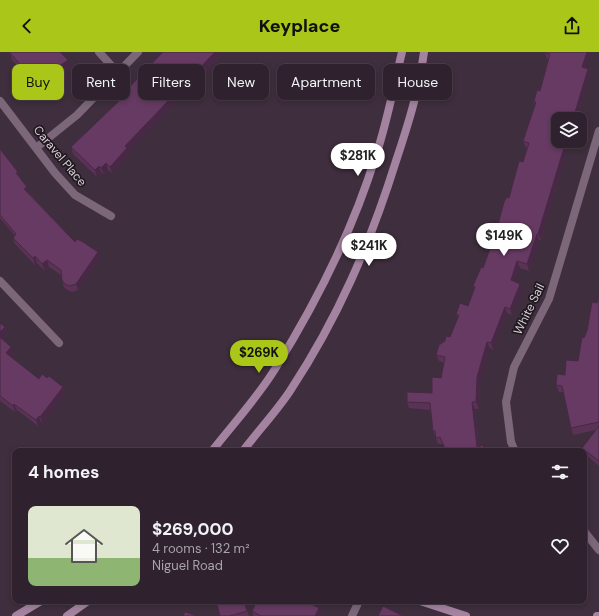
<!DOCTYPE html>
<html lang="en">
<head>
<meta charset="utf-8">
<style>
	body { margin:0; font-family:"DM Sans",sans-serif; background:#372a36; color:#f1f3f6; height:100vh; display:flex; flex-direction:column; font-size:15px; white-space:nowrap }
	* { box-sizing:border-box; margin:0 }
	p { font-size:13px; color:#a7a4aa }
	.icon { flex:none; width:22px; height:22px; fill:none; stroke:currentColor; stroke-width:2; stroke-linecap:round; stroke-linejoin:round }
	.map { position:relative; flex:1; overflow:hidden }
	.drawer { position:absolute; left:12px; top:396px; width:575px; height:156px; display:flex; flex-direction:column; background:#2f222e; border-radius:8px; box-shadow:0 2px 6px #0003,0 0 0 1px #4a3f4a }
	.drawer>* { flex:none }
	.banner { position:absolute; left:12px; top:12px; width:575px; height:36px; display:flex; gap:8px }
	.fabs { position:absolute; left:551px; top:60px; display:grid; gap:8px }
	.fabs a { display:grid; place-items:center; width:36px; height:36px; border-radius:8px; background:#2f222e; box-shadow:0 2px 6px #0003,0 0 0 1px #4a3f4a; font-size:20px }
	.price { position:absolute; translate:-50% -34px; padding:0 9px; border-radius:14px; background:#fff; color:#222; font-size:13px; line-height:26px; filter:drop-shadow(0 1px 2px #0008) }
	.price::after { content:''; position:absolute; left:50%; top:24px; width:12px; height:9px; margin-left:-6px; background:inherit; clip-path:polygon(0 0,100% 0,50% 100%) }
	.price.on { background:#aac719; color:#111 }
	ul { padding:0; list-style:none }
	li { display:flex; align-items:center; gap:12px; height:100px; padding:0 16px }
	li+li { border-top:1px solid #4a3f4a }
	li span { display:grid; place-items:center; flex:none; width:112px; height:80px; border-radius:8px; color:#555 }
	li>.icon { margin-inline-start:auto }
	span .icon { width:48px; height:48px; fill:#fffc; stroke-width:1 }
	li b { font-size:17px }
	h2 { display:flex; justify-content:space-between; align-items:center; height:48px; padding:0 16px; font-size:17px }
	.chip { padding:0 14px; border-radius:8px; background:#2f222e; box-shadow:0 2px 6px #0003,0 0 0 1px #4a3f4a; font-size:14px; line-height:36px }
	.chip.on { background:#aac719; color:#111 }
	header { display:flex; justify-content:space-between; align-items:center; height:52px; padding:0 16px; background:#aac719; color:#111; font-size:18px; font-weight:800 }
	.map>svg:first-child { display:block }
	.lines { fill:none; stroke-linecap:round; stroke-linejoin:round }
	.street { stroke:#7c677a; stroke-width:8 }
	.secondary { stroke:#a483a1; stroke-width:8 }
	.wall { fill:#593255 }
	.shaded-wall { fill:#482945 }
	.building { fill:#673a63; stroke:#482945 }
	.labels { text-anchor:middle; dominant-baseline:central; stroke-width:3.5; stroke-linejoin:round; paint-order:stroke }
	.street-label { font-size:12px; fill:#d9ced8; stroke:#211920 }
</style>
</head>
<body>
<header><svg class="icon" aria-label="back" viewBox="0 0 24 24"><path d="M15 5l-7 7 7 7"/></svg>Keyplace<svg class="icon" aria-label="share" viewBox="0 0 24 24"><path d="M12 15V3M7 8l5-5 5 5M5 13v7h14v-7"/></svg></header>
<div class="map">
<svg width="599" height="564" viewBox="0 0 599 564">
	<rect width="100%" height="100%" fill="#3f2e3d"/>
	<g class="lines">
		<!-- street -->
		<path class="street" d="M99 0 118 21
			M0 49 55 121 75 143 111 164
			M36 96 77 63 138 0
			M0 229 59 291
			M515 399 511 390 506 350 514 315 549 247 599 79
			M584 479 599 498
			M352 564 359 549"/>
		<!-- secondary -->
		<path class="secondary" d="M212 399C233 372 258 345 275 317 316 251 353 178 376 103 387 71 394 33 402 0
			M243 399C258 379 276 360 290 339 338 266 370 192 396 109 408 73 419 38 424 0
			M420 549 466 564
			M16 564 41 549
			M67 564 88 549
			M597 564H599"/>
	</g>
	<!-- wall -->
	<path class="wall" d="M9 0H60L70 14 65 19 69 28 48 47 12 8 10 1Z
		M163 0H224L128 100 130 103 112 121 108 118 104 122 101 120 97 125 73 102 71 95 119 49 118 47Z
		M545 0 588 17 590 23 577 67H558V89H570L541 188H539L529 219 520 216 515 229 523 238 512 263 507 261 493 298 490 296 480 331 479 357H475L479 395 485 399 443 392H438L433 379 430 358 409 356 407 350 432 341 441 326 444 311 439 309 436 303 450 285 458 266 456 262 468 254 474 236 473 234 483 216 509 146 523 110 527 96H526L523 89 535 53 534 49 540 39 548 7H547Z
		M0 97 20 125 29 141 75 190 100 206 78 238 72 240 67 238 64 235 62 228 61 223 49 215 45 219 37 211 35 213 15 192 13 186 15 184 0 166Z
		M599 244V414L585 402 584 399H583L582 396 596 378 573 383 571 376 564 340H559L556 333 565 323 578 309 584 286Z
		M0 271 5 275 7 282 2 287 14 301 10 305 39 327 47 326 63 335 65 342 43 371 41 370 38 374 17 358 15 360 0 349Z
		M216 549H244L249 564H220Z
		M257 549H314L316 554 319 556 321 563V564H253L252 559Z"/>
	<!-- shaded-wall -->
	<path class="shaded-wall" d="M215 0H224L128 100 130 103 112 121 110 115 125 94Z
		M587 0H591L585 22 582 15Z
		M68 8 70 14 64 20 61 13Z
		M588 17 590 23 577 67H573Z
		M66 21 69 28 48 47 45 40Z
		M566 89H570L541 188 538 182Z
		M106 111 108 118 104 122 101 116Z
		M99 114 101 120 97 125 95 118Z
		M27 135 29 142 24 137Z
		M537 182 539 188 529 219 527 212Z
		M98 200 100 206 78 238 76 232Z
		M35 204 37 211 35 213 33 206Z
		M47 208 49 215 45 219 42 212Z
		M517 209 520 216 514 234 511 228Z
		M520 232 523 238 512 263 510 257Z
		M505 255 507 261 493 298 491 291Z
		M5 275 7 282 0 289V280Z
		M487 290 490 296 480 331 479 357 476 350 477 325Z
		M11 295 14 301 8 308 6 301Z
		M63 335 65 342 43 371 40 365Z
		M472 350 475 357 479 399 477 395Z
		M14 352 17 358 15 360 13 354Z
		M39 364 41 370 38 374 36 368Z
		M313 549H314L316 554 314 559 311 552Z
		M319 556 321 563V564H315Z"/>
	<!-- building -->
	<path class="building" d="M11 0H60L68 8 61 13 66 21 45 40 10 1Z
		M163 0H215L125 94 127 96 110 115 106 111 101 116 99 114 95 118 71 95 120 48 118 47Z
		M545 0H587L582 15 588 17 573 67H558V89H566L538 182H537L527 212 517 209 511 228 520 232 510 257 505 255 491 291 487 290 477 325 476 350H472L477 395 483 393 485 399H446L440 385 436 386 435 379H433L430 351 407 350V340L432 341V325L441 326 445 305 436 303 439 293 445 289 446 284 450 285 459 263 456 262 460 251 468 254 475 235 473 234 481 215 483 216 496 180 504 150 507 145 509 146 519 109 523 110 529 91 523 89 536 50 534 49 537 38 540 39 550 2 545 1Z
		M0 97 18 120 16 121 27 135 24 137 75 190 77 187 83 190 98 200 76 232 70 234 65 232 62 228 61 218 47 208 42 212 35 204 33 206 13 186 16 182 0 163Z
		M599 244V370L571 376 562 334 556 333 557 322 565 323 566 308 578 309 582 285 584 286 587 279 592 250 597 251Z
		M0 271 5 275 0 280Z
		M0 285 11 295 6 301 39 327 42 322 47 326 49 324 63 335 40 365 39 364 36 368 14 352 13 354 0 344Z
		M599 374V409L582 396Z
		M216 549H244L247 559 230 564H220Z
		M257 549H313L311 552 319 556 315 564H261L252 559Z
		M383 554 403 564H378Z
		M185 560 197 564H183Z"/>
	<g class="labels">
		<!-- street labels -->
		<g class="street-label">
			<text transform="translate(60 104) rotate(50)">Caravel Place</text>
			<text transform="translate(529 257) rotate(-64)">White Sail</text>
		</g>
	</g>
</svg>
<div class="fabs">
<a><svg class="icon" aria-label="layers" viewBox="0 0 24 24"><path d="M12 4l9 5-9 5-9-5zM3 14l9 5 9-5"/></svg></a>
</div>
<b class="price" style="left:358px;top:125px">$281K</b>
<b class="price" style="left:504px;top:205px">$149K</b>
<b class="price" style="left:369px;top:215px">$241K</b>
<b class="price on" style="left:259px;top:322px">$269K</b>
<div class="banner">
<a class="chip on">Buy</a>
<a class="chip">Rent</a>
<a class="chip">Filters</a>
<a class="chip">New</a>
<a class="chip">Apartment</a>
<a class="chip">House</a>
</div>
<section class="drawer">
<h2>4 homes<svg class="icon" aria-label="filters" viewBox="0 0 24 24"><path d="M4 7h16M4 17h16"/><circle cx="9" cy="7" r="2"/><circle cx="15" cy="17" r="2"/></svg></h2>
<ul>
<li><span style="background:linear-gradient(#dfe7d0 65%,#8fb573 0)"><svg class="icon" aria-label="home" viewBox="0 0 24 24"><path d="M3 11l9-7 9 7M6 9v11h12V9"/></svg></span><div><b>$269,000</b><p>4 rooms · 132 m²</p><p>Niguel Road</p></div><svg class="icon" aria-label="heart" viewBox="0 0 24 24"><path d="M12 20l-8-8c-3-5 5-10 8-4 3-6 11-1 8 4z"/></svg></li>
</ul>
</section>
</div>
</body>
</html>
